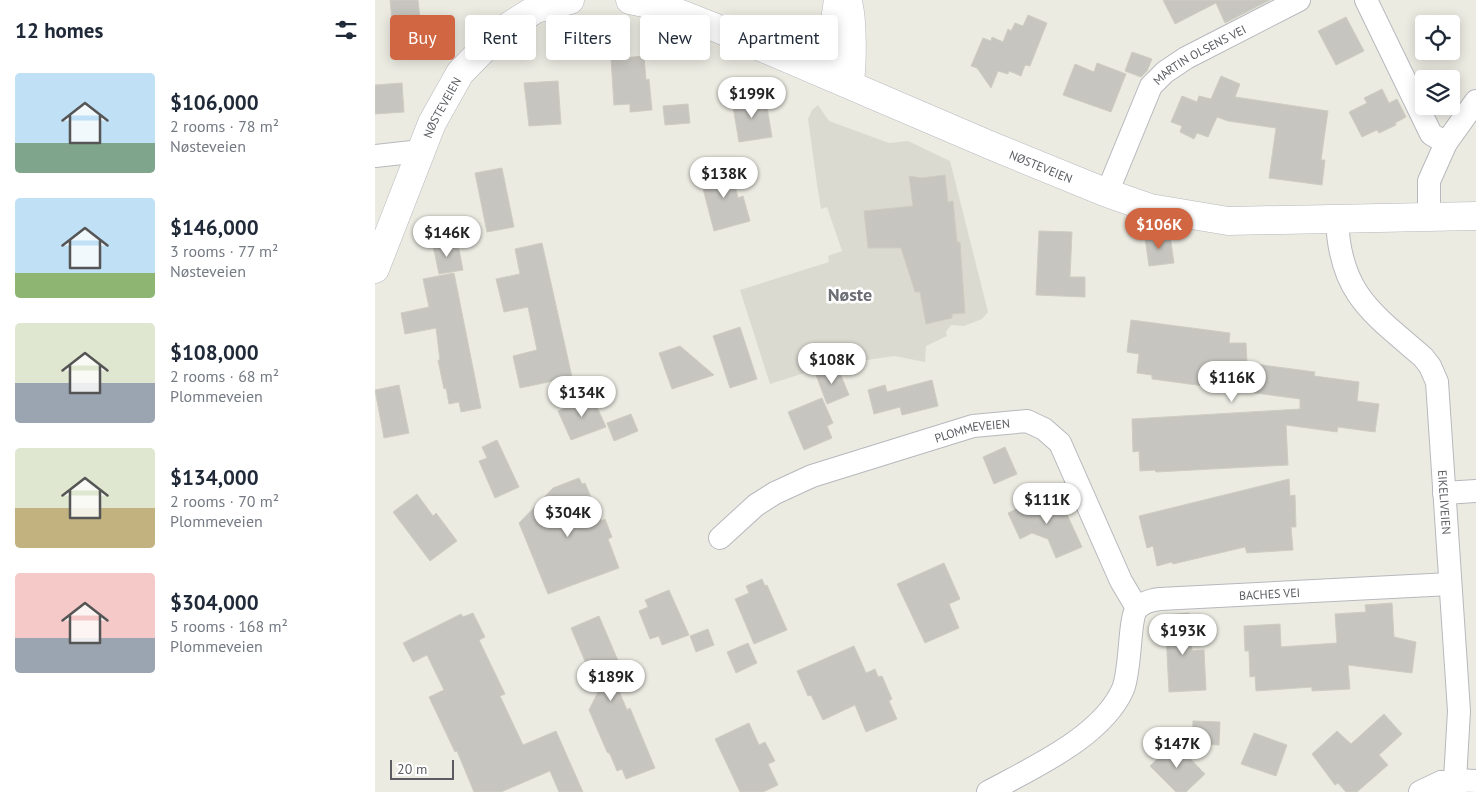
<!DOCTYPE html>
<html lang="en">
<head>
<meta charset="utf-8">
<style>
	body { margin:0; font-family:"PT Sans",sans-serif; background:#f6f6f7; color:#1f2937; height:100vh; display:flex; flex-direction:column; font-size:19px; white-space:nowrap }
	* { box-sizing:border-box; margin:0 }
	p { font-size:16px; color:#747a83 }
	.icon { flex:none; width:28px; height:28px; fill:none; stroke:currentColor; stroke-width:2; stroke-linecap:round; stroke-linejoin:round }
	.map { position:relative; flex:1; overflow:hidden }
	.details { display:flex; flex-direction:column; background:#fff; width:375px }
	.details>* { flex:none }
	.banner { position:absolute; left:15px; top:15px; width:475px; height:45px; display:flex; gap:10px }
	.fabs { position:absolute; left:1040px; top:15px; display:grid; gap:10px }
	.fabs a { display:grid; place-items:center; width:45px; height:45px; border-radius:5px; background:#fff; box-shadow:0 2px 12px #0003; font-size:25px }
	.scale { position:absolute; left:15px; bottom:12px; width:64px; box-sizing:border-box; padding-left:5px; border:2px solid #5a5c61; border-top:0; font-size:14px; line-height:18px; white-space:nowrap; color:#5a5c61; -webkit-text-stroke:4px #fff; paint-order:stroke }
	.price { position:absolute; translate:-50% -42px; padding:0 11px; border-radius:18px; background:#fff; color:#222; font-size:16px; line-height:32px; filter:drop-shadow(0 1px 2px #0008) }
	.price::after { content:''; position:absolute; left:50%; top:30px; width:15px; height:11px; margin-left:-8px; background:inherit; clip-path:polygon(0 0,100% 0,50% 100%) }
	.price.selected { background:#d16742; color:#fff }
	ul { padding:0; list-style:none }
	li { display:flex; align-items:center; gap:15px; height:125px; padding:0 15px }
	li span { display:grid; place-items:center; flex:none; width:140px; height:100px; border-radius:5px; color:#555 }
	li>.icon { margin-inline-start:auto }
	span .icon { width:60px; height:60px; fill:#fffc; stroke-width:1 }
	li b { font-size:21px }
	h2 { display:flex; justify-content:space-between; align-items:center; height:60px; padding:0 15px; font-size:21px }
	.pill { padding:0 18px; border-radius:5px; background:#fff; box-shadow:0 2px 12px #0003; font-size:18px; line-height:45px }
	.pill.selected { background:#d16742; color:#fff }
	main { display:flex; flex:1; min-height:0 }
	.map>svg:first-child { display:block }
	.education { fill:#dbdad1 }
	.building { fill:#c7c5bf; stroke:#cfcdc1 }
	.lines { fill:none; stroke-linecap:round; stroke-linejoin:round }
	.street-casing { stroke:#b7b8bd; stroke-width:24 }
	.secondary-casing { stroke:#b6b7bd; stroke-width:29 }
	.street { stroke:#fff; stroke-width:22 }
	.secondary { stroke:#fff; stroke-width:28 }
	.labels { text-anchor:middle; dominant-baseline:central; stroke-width:5; stroke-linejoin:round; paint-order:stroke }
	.street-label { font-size:12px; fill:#5a5c61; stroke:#fff }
	.district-label { font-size:18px; font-weight:bold; fill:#6c6e73; stroke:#fff }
</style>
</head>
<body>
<main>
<section class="details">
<h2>12 homes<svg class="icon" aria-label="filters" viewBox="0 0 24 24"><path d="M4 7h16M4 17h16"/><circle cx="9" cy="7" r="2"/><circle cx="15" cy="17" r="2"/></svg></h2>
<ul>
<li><span style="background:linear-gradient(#bfe0f5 70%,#7fa58c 0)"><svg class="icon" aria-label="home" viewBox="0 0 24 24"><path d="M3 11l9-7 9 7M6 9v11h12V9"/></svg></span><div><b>$106,000</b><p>2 rooms · 78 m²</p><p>Nøsteveien</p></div></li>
<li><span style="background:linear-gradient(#bfe0f5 75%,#8fb573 0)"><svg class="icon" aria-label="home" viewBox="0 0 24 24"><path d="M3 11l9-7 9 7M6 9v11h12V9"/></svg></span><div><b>$146,000</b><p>3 rooms · 77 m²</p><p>Nøsteveien</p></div></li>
<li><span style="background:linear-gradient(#dfe7d0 60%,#9aa5b1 0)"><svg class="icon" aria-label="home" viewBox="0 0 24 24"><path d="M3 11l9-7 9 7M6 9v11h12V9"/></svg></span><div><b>$108,000</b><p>2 rooms · 68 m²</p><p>Plommeveien</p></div></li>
<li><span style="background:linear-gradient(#dfe7d0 60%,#c2b280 0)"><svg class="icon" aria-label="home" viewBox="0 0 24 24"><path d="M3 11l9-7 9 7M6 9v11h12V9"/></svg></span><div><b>$134,000</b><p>2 rooms · 70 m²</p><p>Plommeveien</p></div></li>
<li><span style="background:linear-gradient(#f6c9c9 65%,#9aa5b1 0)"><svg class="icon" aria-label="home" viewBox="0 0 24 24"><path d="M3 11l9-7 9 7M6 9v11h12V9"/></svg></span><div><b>$304,000</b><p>5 rooms · 168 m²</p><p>Plommeveien</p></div></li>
</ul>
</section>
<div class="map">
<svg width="1101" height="792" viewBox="0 0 1101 792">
	<rect width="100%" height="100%" fill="#ebebe2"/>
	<!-- education -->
	<path class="education" d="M443 105 454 121 514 143 533 141 575 161 613 312 607 319 589 326 576 325 571 332 572 336 551 346 550 362 519 356 451 366 395 384 365 290 454 262 453 256 467 251 452 207 446 209 442 184 433 119 437 110Z"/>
	<!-- building -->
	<path class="building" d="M15 0H43L45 19 17 21Z
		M788 0H895L850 23 841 3 800 24Z
		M653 15 672 23 655 66 650 65 646 76 634 71 633 74 623 71 616 88 602 68 596 66 608 38 616 41 617 37 628 42 633 29 636 31 640 23 648 26Z
		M971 17 989 51 961 65 943 31Z
		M757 52 777 59 772 71 766 77 750 71Z
		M269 56 271 80 274 79 277 110 255 112V104L239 105 236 59Z
		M722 63 751 74 736 112 688 95 700 64 719 72Z
		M846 76 865 84 860 97 953 111 946 160H950L947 185 894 178 901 128 853 121 842 117 833 137 822 133 819 139 805 132 807 126 796 122 807 96 822 102 824 96 836 99Z
		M183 81 186 124 154 126 149 83Z
		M27 83 29 112 0 114V85Z
		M1007 89 1014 103 1022 99 1031 117 1020 123 1021 125 1004 133 1002 130 987 137 974 112 992 103 989 98Z
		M390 95 397 137 364 142 357 101Z
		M313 104 315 123 290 125 288 106Z
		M355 164 363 198 368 196 375 221 339 231 326 181 336 178 334 169Z
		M127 168 139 227 112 232 100 173Z
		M570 175 573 202 578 201 582 242H585L590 313 577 314V318L551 324 545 292H540L526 248H493L489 211 538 206 534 176 546 178Z
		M664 231 697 232 695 277H710V297L661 295Z
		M795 235 799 263 774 266 770 238Z
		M57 241 84 249 88 270 64 274Z
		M167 243 197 377 145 388 138 356 162 350 153 307 129 312 121 279 145 274 140 249Z
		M79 273 106 408 86 412 84 402 74 404 71 388 69 389 63 360H65L61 328 30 334 26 313 54 307 48 279Z
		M756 320 855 333 854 343H871L872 363 940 372 939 376 984 382 982 401 1004 404 1000 432 963 427 962 432 911 425 913 465 781 472 780 470 765 471 764 451 758 452 757 419 925 409V399L777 379V375L762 373 764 354 752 352Z
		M365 327 382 379 355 388 338 336Z
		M305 346 339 375 297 389 284 353Z
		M462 366 474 395 452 404 441 375Z
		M557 380 563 406 527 415 525 407 499 414 493 390 510 385 512 392Z
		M24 385 34 433 9 438 0 390Z
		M217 396 231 427 196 440 183 411Z
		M447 398 458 423 452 426 457 438 429 450 413 412Z
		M256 414 263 431 239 441 232 423Z
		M122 440 144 487 120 498 104 461 112 458 107 447Z
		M630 447 642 474 619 484 608 457Z
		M204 478 207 484 210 483 226 521 230 519 237 537 233 539 244 568 173 594 144 523 178 488Z
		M914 479 915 496 920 495 921 527H916L918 550 872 553 870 547 798 564 797 562 782 566 778 546 772 548 764 516Z
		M42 494 58 516 61 513 82 541 55 561 18 512Z
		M667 497 685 504 684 507 690 510 707 547 681 558 673 539 657 533 645 539 633 513Z
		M569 563 585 599 574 604 584 628 550 643 522 584Z
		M387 579 390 586 392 585 412 630 379 644 360 599 374 593 371 586Z
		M294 590 314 635 287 645 284 636 275 639 264 611 273 607 270 600Z
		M1017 603 1019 637 1041 642 1037 673 973 665 975 689 937 691V687L881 691 880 676 875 677 874 651H870L869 626 905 624 906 647 962 643 960 614 991 612 990 605Z
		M98 613 110 637 104 640 130 694 125 696 148 745 181 731 208 792H184L175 771 126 792H99L82 751 80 752 54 697 69 690 52 655 38 662 28 643 86 614 88 617Z
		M814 613 817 651 829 650 831 690 794 692 790 615Z
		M224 616 247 670 237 674 252 710 255 708 280 768 251 779 247 769 242 771 235 754 232 752 214 710 223 692 196 628Z
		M333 629 339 645 321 652 315 636Z
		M373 643 382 663 361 673 352 652Z
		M479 646 491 673 500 669 503 677 507 676 517 699 514 701 522 719 491 732 480 705 448 720 436 695 433 696 422 671Z
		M1009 714 1027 734 1004 755 1013 765 982 792H971L963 783 960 785 937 754 962 731 976 744Z
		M818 721 845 722 844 745 817 744Z
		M374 723 384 745 390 742 400 761 393 764 403 785 388 792H365L340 739Z
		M879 733 912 745 901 776 866 764Z
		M799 742 830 774 811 792H801L775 766Z"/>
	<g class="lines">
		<!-- street casing -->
		<g class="street-casing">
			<g id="street">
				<path d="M991 0 1056 134 1071 143"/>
				<path d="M0 156 46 151"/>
				<path id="s1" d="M732 193 776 86 790 72 811 58 924 0"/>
				<path d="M1054 218V181L1071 143 1101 101"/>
				<path id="s2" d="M962 220C965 294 997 313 1048 357L1055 366 1062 382 1084 711 1080 780 1066 782 1045 792"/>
				<path d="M1069 493 1101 491"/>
				<path id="s3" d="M345 538 381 505 400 493 437 476 598 426 652 421 669 429 685 443 746 581 762 608"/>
				<path id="s4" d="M613 792C657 768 727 737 748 689 756 669 754 621 761 610 767 602 776 600 785 599L1075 584"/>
				<path d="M1080 792V780L1101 781"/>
			</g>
		</g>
		<!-- secondary casing -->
		<g class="secondary-casing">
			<g id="secondary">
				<path id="s5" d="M255 0 288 7 339 27 617 146 732 193 775 208 853 221 1101 216"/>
				<path d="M472 0C478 12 478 70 474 84"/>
				<path d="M447 71 459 27 463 0"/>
				<path id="s6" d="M0 269 57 123 85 73 126 31 161 9 195 0"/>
			</g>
		</g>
		<!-- street -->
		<use href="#street" class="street"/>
		<!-- secondary -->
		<use href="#secondary" class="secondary"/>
	</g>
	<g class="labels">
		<!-- street labels -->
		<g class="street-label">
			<text stroke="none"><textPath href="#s1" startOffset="174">MARTIN OLSENS VEI</textPath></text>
			<text stroke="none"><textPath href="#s6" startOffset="175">NØSTEVEIEN</textPath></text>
			<text stroke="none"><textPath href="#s5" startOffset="444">NØSTEVEIEN</textPath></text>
			<text stroke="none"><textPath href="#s3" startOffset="279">PLOMMEVEIEN</textPath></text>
			<text stroke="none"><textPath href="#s2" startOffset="318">EIKELIVEIEN</textPath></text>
			<text stroke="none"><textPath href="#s4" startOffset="390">BACHES VEI</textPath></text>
		</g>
		<!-- district labels -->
		<g class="district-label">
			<text x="475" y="294">Nøste</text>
		</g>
	</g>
</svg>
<div class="fabs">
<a><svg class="icon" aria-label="locate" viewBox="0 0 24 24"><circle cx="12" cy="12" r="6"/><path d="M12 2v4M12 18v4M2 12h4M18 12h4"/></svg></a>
<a><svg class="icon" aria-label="layers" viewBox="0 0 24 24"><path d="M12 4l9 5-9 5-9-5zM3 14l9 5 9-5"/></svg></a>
</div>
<div class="scale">20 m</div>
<b class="price" style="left:377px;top:119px">$199K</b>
<b class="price" style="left:349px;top:199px">$138K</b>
<b class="price selected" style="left:784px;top:250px">$106K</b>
<b class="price" style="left:72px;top:258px">$146K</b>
<b class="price" style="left:457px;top:385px">$108K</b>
<b class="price" style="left:857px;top:403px">$116K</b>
<b class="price" style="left:207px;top:418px">$134K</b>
<b class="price" style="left:672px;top:525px">$111K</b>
<b class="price" style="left:193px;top:538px">$304K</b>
<b class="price" style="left:808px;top:656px">$193K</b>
<b class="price" style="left:236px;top:702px">$189K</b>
<b class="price" style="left:802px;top:769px">$147K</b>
<div class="banner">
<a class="pill selected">Buy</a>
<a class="pill">Rent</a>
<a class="pill">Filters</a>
<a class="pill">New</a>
<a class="pill">Apartment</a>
</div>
</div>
</main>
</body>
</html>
